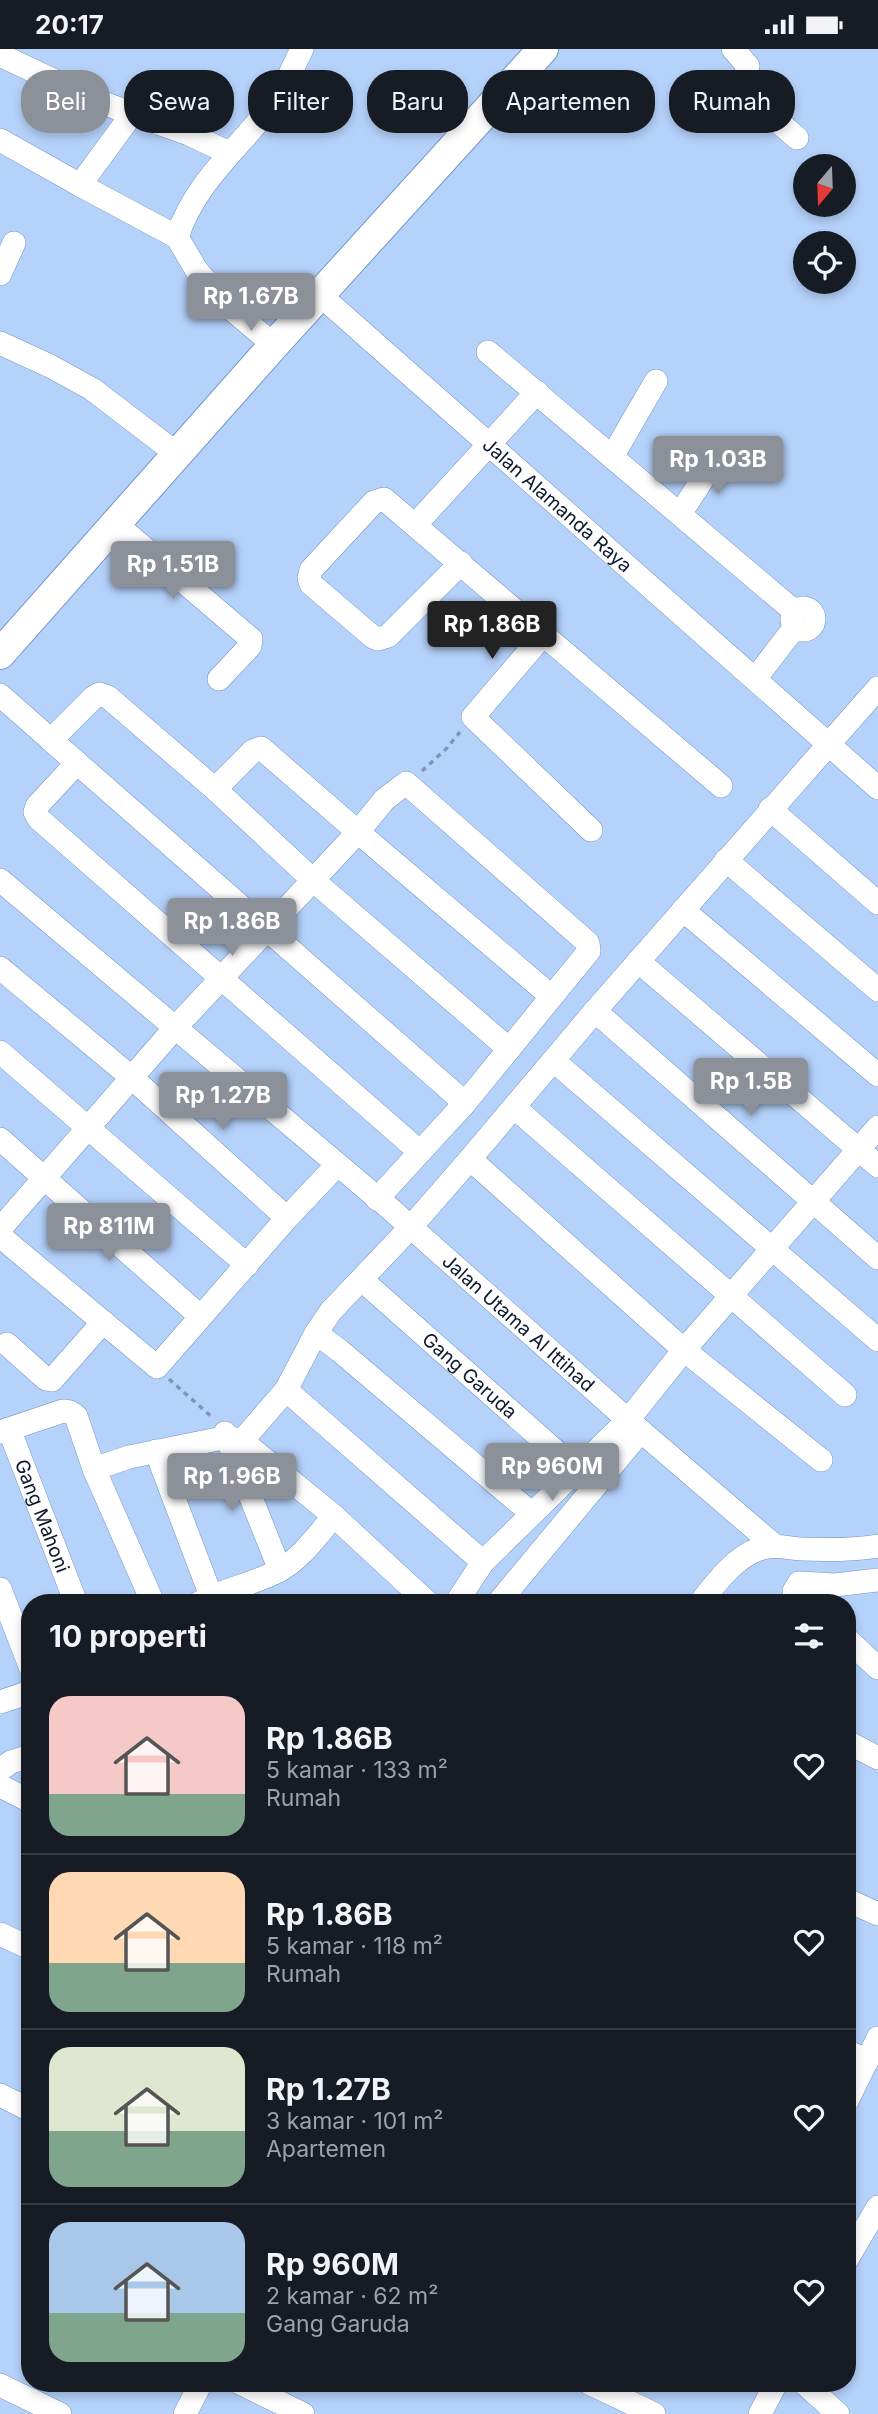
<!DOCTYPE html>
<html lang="id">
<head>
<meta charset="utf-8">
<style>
	body { margin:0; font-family:Inter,sans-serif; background:#242831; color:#f1f3f6; height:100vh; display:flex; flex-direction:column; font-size:26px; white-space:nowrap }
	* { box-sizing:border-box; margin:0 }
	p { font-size:23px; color:#9ea1a6 }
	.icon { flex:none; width:38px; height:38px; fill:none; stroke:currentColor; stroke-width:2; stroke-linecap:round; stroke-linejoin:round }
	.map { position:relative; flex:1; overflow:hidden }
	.details { position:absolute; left:21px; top:1545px; width:835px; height:798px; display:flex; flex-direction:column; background:#171b24; border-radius:28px; box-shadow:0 4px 10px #0003 }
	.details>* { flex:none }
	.top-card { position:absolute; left:21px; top:21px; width:836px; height:63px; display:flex; gap:14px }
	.needle { width:46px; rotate:199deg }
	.fabs { position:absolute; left:793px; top:105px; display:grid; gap:14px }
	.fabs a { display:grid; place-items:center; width:63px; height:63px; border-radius:50%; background:#171b24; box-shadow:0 4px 10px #0003; font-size:35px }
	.price { position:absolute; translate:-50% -60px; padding:0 16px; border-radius:7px; background:#8c9099; color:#fff; font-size:23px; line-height:46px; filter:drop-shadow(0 2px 4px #0008) }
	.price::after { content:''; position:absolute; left:50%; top:42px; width:21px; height:16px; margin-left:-10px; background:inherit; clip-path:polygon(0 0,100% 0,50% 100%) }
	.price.on { background:#222; color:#fff }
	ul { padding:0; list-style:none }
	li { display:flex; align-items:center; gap:21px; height:175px; padding:0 28px }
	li+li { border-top:2px solid #363941 }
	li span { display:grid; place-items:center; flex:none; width:196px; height:140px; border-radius:21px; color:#555 }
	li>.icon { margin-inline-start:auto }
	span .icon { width:84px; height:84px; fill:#fffc; stroke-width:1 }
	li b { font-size:30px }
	h2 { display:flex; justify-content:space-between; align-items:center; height:84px; padding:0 28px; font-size:30px }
	.tag { padding:0 24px; border-radius:28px; background:#171b24; box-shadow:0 4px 10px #0003; font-size:24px; line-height:63px }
	.tag.on { background:#8c9099; color:#fff }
	.status { display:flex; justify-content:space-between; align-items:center; height:49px; padding:0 35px; background:#171b24; direction:ltr }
	.status svg { height:19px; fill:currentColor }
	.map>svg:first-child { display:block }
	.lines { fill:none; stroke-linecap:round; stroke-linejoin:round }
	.minor-casing { stroke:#7395c5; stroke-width:24 }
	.major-casing { stroke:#7395c5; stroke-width:32 }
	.path { stroke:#7f96b8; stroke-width:3.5; stroke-dasharray:5 5; stroke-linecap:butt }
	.minor { stroke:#fff; stroke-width:23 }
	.major { stroke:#fff; stroke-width:30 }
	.labels { text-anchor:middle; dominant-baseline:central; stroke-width:5; stroke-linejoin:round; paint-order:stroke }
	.street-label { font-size:19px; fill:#0c192c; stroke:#eaf1fc }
</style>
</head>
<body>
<div class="status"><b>20:17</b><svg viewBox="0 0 49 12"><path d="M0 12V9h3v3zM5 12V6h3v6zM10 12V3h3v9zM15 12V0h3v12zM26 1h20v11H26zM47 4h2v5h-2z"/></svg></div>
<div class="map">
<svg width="878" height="2365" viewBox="0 0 878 2365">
	<rect width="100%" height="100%" fill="#b5d2fb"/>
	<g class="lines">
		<!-- minor casing -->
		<g class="minor-casing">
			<g id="minor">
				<path d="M733 0 748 17 743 37 745 44 797 89"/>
				<path d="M0 6 91 49 132 65"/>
				<path d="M0 91 80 136"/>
				<path d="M229 104 189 85 132 65 80 136 177 188 197 222 229 258 274 296"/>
				<path d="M177 188C196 131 240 99 274 53 286 37 293 17 302 0"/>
				<path d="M0 225 14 194"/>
				<path id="s1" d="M320 246 878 739"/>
				<path d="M0 294 50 317 92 340 177 405"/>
				<path d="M488 303 794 562"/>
				<path d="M612 408 656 332"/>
				<path d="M680 465 719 405"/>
				<path d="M116 475 251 590 250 597 219 630"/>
				<path d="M416 475 537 343"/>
				<path d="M461 514 388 587 378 590 373 588 311 535 309 529 311 521 374 453 384 450 721 737"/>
				<circle cx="803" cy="570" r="11"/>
				<path d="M544 585 473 668 591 781"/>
				<path d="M755 630 795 578"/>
				<path d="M0 646 51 691 94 648 99 645 108 648 215 740 314 832 509 1000"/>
				<path d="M51 691 465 1054"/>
				<path d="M77 714 37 757 35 763 39 770 420 1103"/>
				<path d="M770 760 878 854"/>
				<path d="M726 811 878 941"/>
				<path id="s2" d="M0 831 387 1157 628 1371 775 1497"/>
				<path d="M683 861 878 1026"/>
				<path d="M638 912 878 1117"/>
				<path d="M0 919 131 1028 287 1169"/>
				<path d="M595 962 878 1209"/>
				<path d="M0 1003 247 1216"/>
				<path d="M554 1012 878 1291"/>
				<path d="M515 1059 845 1346"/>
				<path d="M0 1090 200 1267"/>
				<path d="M470 1110 684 1301 821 1411"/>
				<path d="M377 1150 465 1054 589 902 588 894 406 734 384 751 358 783 551 947"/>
				<path d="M0 1180 174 980 358 783 261 699 253 702 215 740"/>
				<path d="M0 1187 157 1318 287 1169 336 1117"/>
				<path id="s3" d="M362 1231 578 1422"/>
				<path d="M7 1295 46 1330 52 1331 103 1273"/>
				<path d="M286 1341 483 1513"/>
				<path id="s4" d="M9 1380 76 1554"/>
				<path d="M0 1383 63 1362 70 1363 76 1367 94 1420"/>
				<path d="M225 1384 280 1521"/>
				<path d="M242 1392 334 1467 428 1554"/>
				<path d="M156 1402 211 1547"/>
				<path d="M531 1464 340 1302 316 1284 331 1262 410 1179 470 1110 595 962 878 639"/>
				<path d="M0 1540 30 1617"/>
				<path d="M153 1554 94 1420 129 1408 228 1388 242 1392 286 1341 316 1284"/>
				<path d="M199 1554C224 1540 255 1535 280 1521 302 1509 318 1485 334 1467"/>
				<path d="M456 1554 483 1513 628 1371 684 1301 878 1078"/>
				<path d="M498 1554 641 1382"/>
				<path d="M700 1554C715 1535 735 1508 759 1500 774 1495 787 1499 802 1500 828 1501 853 1501 878 1497"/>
				<path d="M805 1554 794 1542 799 1534 835 1536 878 1531"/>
				<path d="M847 1595 849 1592 878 1619"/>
				<path d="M0 1653 30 1643"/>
				<path d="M847 1693 878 1709"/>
				<path d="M0 1721 11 1713 30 1707"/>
				<path d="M0 1737 30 1752"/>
				<path d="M847 1851 878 1865"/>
				<path d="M0 1885 30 1899"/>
				<path d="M847 2002 867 2012"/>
				<path d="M0 2046 30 2061"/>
				<path d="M847 2052 878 1989"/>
				<path d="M847 2210 878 2158"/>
				<path d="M240 2334 303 2365"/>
				<path d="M589 2334 654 2365"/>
				<path d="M804 2334 838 2365"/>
				<path d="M0 2336 60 2365"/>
				<path d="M185 2365 201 2334"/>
				<path d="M760 2365 776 2334"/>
			</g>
		</g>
		<!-- major casing -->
		<g class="major-casing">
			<path id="major" d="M0 605 274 296 543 0"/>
		</g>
		<!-- path -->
		<path class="path" d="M422 722 446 700 460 683
			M169 1330 213 1369"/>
		<!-- minor -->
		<use href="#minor" class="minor"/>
		<!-- major -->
		<use href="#major" class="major"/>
	</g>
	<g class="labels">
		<!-- street labels -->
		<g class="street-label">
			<text stroke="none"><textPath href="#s1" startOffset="317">Jalan Alamanda Raya</textPath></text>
			<text stroke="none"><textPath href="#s2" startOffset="682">Jalan Utama Al Ittihad</textPath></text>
			<text stroke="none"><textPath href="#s3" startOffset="144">Gang Garuda</textPath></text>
			<text stroke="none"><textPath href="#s4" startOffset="93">Gang Mahoni</textPath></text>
		</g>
	</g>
</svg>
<div class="fabs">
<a><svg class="needle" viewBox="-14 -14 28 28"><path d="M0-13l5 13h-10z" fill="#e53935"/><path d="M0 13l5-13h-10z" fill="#9ea1a6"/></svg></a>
<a><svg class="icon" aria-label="locate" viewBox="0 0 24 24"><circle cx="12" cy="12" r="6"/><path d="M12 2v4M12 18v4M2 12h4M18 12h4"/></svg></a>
</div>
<b class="price" style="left:251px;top:284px">Rp 1.67B</b>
<b class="price" style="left:718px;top:447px">Rp 1.03B</b>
<b class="price" style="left:173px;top:552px">Rp 1.51B</b>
<b class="price on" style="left:492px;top:612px">Rp 1.86B</b>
<b class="price" style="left:232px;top:909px">Rp 1.86B</b>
<b class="price" style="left:751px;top:1069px">Rp 1.5B</b>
<b class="price" style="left:223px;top:1083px">Rp 1.27B</b>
<b class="price" style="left:109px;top:1214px">Rp 811M</b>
<b class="price" style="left:552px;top:1454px">Rp 960M</b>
<b class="price" style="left:232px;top:1464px">Rp 1.96B</b>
<div class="top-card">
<a class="tag on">Beli</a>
<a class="tag">Sewa</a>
<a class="tag">Filter</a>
<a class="tag">Baru</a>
<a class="tag">Apartemen</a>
<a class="tag">Rumah</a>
</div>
<section class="details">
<h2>10 properti<svg class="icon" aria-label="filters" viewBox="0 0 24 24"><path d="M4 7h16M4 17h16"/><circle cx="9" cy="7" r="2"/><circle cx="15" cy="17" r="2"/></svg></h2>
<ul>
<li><span style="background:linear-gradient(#f6c9c9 70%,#7fa58c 0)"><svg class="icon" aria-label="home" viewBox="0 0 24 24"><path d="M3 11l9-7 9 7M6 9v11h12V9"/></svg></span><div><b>Rp 1.86B</b><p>5 kamar · 133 m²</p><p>Rumah</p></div><svg class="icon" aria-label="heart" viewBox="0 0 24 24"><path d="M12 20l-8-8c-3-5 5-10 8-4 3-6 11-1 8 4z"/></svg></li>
<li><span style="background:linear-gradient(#ffd9b3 65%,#7fa58c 0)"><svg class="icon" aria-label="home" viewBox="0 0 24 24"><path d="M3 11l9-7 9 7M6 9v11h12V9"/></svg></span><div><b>Rp 1.86B</b><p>5 kamar · 118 m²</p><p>Rumah</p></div><svg class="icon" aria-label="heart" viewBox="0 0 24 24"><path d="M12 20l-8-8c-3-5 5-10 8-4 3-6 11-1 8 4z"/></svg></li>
<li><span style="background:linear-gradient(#dfe7d0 60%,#7fa58c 0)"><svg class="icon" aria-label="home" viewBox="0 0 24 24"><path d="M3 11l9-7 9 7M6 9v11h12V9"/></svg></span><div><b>Rp 1.27B</b><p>3 kamar · 101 m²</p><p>Apartemen</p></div><svg class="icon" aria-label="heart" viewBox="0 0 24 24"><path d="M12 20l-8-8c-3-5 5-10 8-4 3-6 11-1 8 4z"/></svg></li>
<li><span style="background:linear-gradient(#a9c7e8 65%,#7fa58c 0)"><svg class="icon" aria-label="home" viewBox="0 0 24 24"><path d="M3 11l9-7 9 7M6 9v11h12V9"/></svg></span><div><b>Rp 960M</b><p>2 kamar · 62 m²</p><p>Gang Garuda</p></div><svg class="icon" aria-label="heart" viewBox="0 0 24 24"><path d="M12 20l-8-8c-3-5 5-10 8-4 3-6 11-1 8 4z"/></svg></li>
</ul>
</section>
</div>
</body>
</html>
